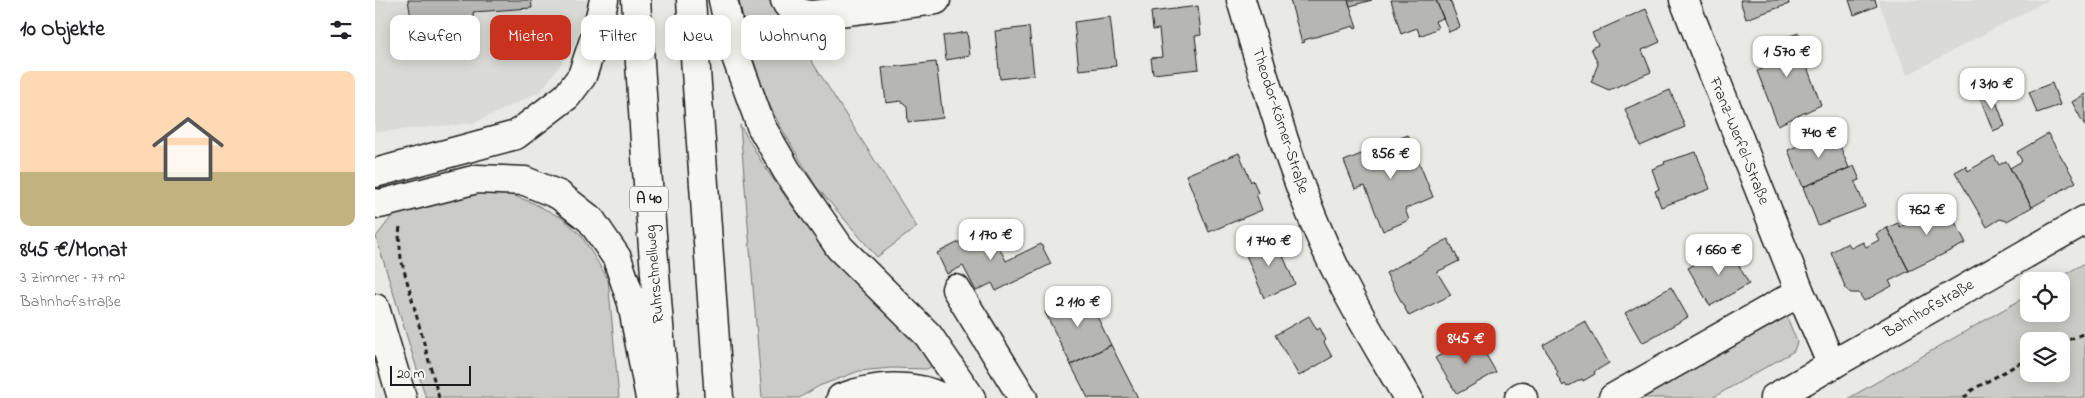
<!DOCTYPE html>
<html lang="de">
<head>
<meta charset="utf-8">
<style>
	body { margin:0; font-family:"Indie Flower",sans-serif; background:#f2f2f2; color:#202124; height:100vh; display:flex; flex-direction:column; font-size:19px; white-space:nowrap }
	* { box-sizing:border-box; margin:0 }
	p { font-size:16px; color:#757577 }
	.icon { flex:none; width:28px; height:28px; fill:none; stroke:currentColor; stroke-width:2; stroke-linecap:round; stroke-linejoin:round }
	.map { position:relative; flex:1; overflow:hidden }
	.panel { display:flex; flex-direction:column; background:#fff; width:375px }
	.panel>* { flex:none }
	.hud { position:absolute; left:15px; top:15px; width:475px; height:45px; display:flex; gap:10px }
	.controls { position:absolute; left:1645px; top:272px; display:grid; gap:10px }
	.controls a { display:grid; place-items:center; width:50px; height:50px; border-radius:10px; background:#fff; box-shadow:0 2px 12px #0003; font-size:25px }
	.scale { position:absolute; left:15px; bottom:12px; width:81px; box-sizing:border-box; padding-left:5px; border:2px solid #1c1c1c; border-top:0; font-size:14px; line-height:18px; white-space:nowrap; color:#1c1c1c; -webkit-text-stroke:4px #f6f6f2; paint-order:stroke }
	.price { position:absolute; translate:-50% -42px; padding:0 11px; border-radius:10px; background:#fff; color:#222; font-size:16px; line-height:32px; filter:drop-shadow(0 1px 2px #0008) }
	.price::after { content:''; position:absolute; left:50%; top:30px; width:15px; height:11px; margin-left:-8px; background:inherit; clip-path:polygon(0 0,100% 0,50% 100%) }
	.price.on { background:#c8321e; color:#fff }
	ul { padding:0; list-style:none }
	li { display:grid; align-content:center; gap:10px; height:265px; padding:0 20px }
	li+li { border-top:1px solid #e0e0e0 }
	li span { display:grid; place-items:center; height:155px; border-radius:10px; color:#555 }
	li>.icon { margin-inline-start:auto }
	span .icon { width:90px; height:90px; fill:#fffc; stroke-width:1 }
	li b { font-size:21px }
	h2 { display:flex; justify-content:space-between; align-items:center; height:60px; padding:0 20px; font-size:21px }
	.tag { padding:0 18px; border-radius:10px; background:#fff; box-shadow:0 2px 12px #0003; font-size:18px; line-height:45px }
	.tag.on { background:#c8321e; color:#fff }
	main { display:flex; flex:1; min-height:0 }
	.map>svg:first-child { display:block }
	.built { fill:#dadad6 }
	.green { fill:#cbcbc7; stroke:#747472; fill-rule:evenodd }
	.building { fill:#b6b6b3; stroke:#1c1c1c }
	.lines { fill:none; stroke-linecap:round; stroke-linejoin:round }
	.street-casing { stroke:#1c1c1c; stroke-width:31 }
	.secondary-casing { stroke:#1c1c1c; stroke-width:31 }
	.highway-casing { stroke:#1c1c1c; stroke-width:31 }
	.path { stroke:#1c1c1c; stroke-width:3; stroke-dasharray:5 4; stroke-linecap:butt }
	.street { stroke:#f6f6f2; stroke-width:28 }
	.secondary { stroke:#f6f6f2; stroke-width:28 }
	.highway { stroke:#f6f6f2; stroke-width:28 }
	.labels { text-anchor:middle; dominant-baseline:central; stroke-width:4; stroke-linejoin:round; paint-order:stroke }
	.shield { fill:#f6f6f2; stroke:#5d5d5c; stroke-width:1 }
	.shield-label { font-size:15px; font-weight:bold; fill:#1c1c1c }
	.street-label { font-size:16px; fill:#1c1c1c; stroke:#f6f6f2 }
</style>
</head>
<body>
<main>
<section class="panel">
<h2>10 Objekte<svg class="icon" aria-label="filters" viewBox="0 0 24 24"><path d="M4 7h16M4 17h16"/><circle cx="9" cy="7" r="2"/><circle cx="15" cy="17" r="2"/></svg></h2>
<ul>
<li><span style="background:linear-gradient(#ffd9b3 65%,#c2b280 0)"><svg class="icon" aria-label="home" viewBox="0 0 24 24"><path d="M3 11l9-7 9 7M6 9v11h12V9"/></svg></span><div><b>845 €/Monat</b><p>3 Zimmer · 77 m²</p><p>Bahnhofstraße</p></div></li>
</ul>
</section>
<div class="map">
<svg width="1710" height="398" viewBox="0 0 1710 398">
	<rect width="100%" height="100%" fill="#e9e9e5"/>
	<filter id="ink" filterUnits="userSpaceOnUse"><feTurbulence type="fractalNoise" baseFrequency=".02" numOctaves="2"/><feDisplacementMap in="SourceGraphic" scale="10" xChannelSelector="R" yChannelSelector="G"/><feConvolveMatrix kernelMatrix="1 2 1 2 8 2 1 2 1" color-interpolation-filters="sRGB"/></filter>
	<g filter="url(#ink)">
		<!-- built -->
		<path class="built" d="M0 0H212L199 46 165 92 99 123 0 132Z
			M1503 0H1673L1532 75Z"/>
		<!-- green -->
		<path class="green" d="M364 0H397L410 25 422 38 542 227 502 257 440 185 404 124 389 94 374 45Z
			M365 125 389 166 420 210 461 258 537 337 558 365 552 369 516 368 484 371 444 386 424 398H387Z
			M94 190 129 192 158 203 187 218 206 235 233 279 244 398H51L1 237 20 212Z
			M1710 263V398H1474L1654 295V314H1686V281H1678ZM1654 341H1686V374H1654Z
			M1410 312 1422 342 1419 351 1337 398H1258Z"/>
		<!-- building -->
		<path class="building" d="M33 0H156L157 8 98 12 99 25 38 29Z
			M915 0H973L982 27 980 28 979 26 929 40 930 42 927 43Z
			M973 0H997L975 6Z
			M1016 0H1061L1068 18 1060 21 1063 28 1045 36 1042 28 1026 34Z
			M1061 0H1075L1085 27 1074 32Z
			M1365 0H1413L1414 4 1371 19Z
			M1474 0H1500L1502 6 1479 15Z
			M823 6 826 35 820 36 824 69 778 74 776 58 787 57 784 29 778 30 776 12Z
			M1271 9 1285 42 1267 50 1276 72 1234 90 1216 82 1223 64 1216 48 1223 45 1217 33Z
			M735 17 741 66 704 70 699 22Z
			M654 27 659 75 625 79 620 31Z
			M592 32 595 56 571 60 568 36Z
			M1424 33 1434 66 1432 67 1446 105 1403 125 1382 71 1388 69 1381 47Z
			M561 62 568 118 533 122 532 106 526 101 511 103 507 68Z
			M1677 83 1685 105 1662 113 1654 92Z
			M1295 90 1310 127 1265 146 1250 109Z
			M1617 90 1630 126 1618 131 1604 95Z
			M1710 94V126L1697 102Z
			M1459 131 1474 168 1428 187 1413 150Z
			M1673 134 1701 182 1657 207 1635 168 1647 161 1642 152Z
			M1033 135 1058 197 1030 209 1034 220 1008 231 990 186 980 189 969 161Z
			M1321 152 1335 189 1286 207 1280 191 1284 189 1277 169 1290 164 1289 162Z
			M864 153 876 182 878 180 883 193 881 194 887 210 834 232 811 175Z
			M1619 156 1624 165 1631 161 1657 207 1632 221 1625 219 1612 227 1580 172 1591 166 1593 171Z
			M1479 166 1485 180 1480 182 1490 207 1443 225 1428 187Z
			M1569 201 1591 243 1534 271 1512 228 1523 223 1525 227 1543 218 1542 215Z
			M614 227 631 261 666 244 676 264 621 291 617 283 601 291 588 266 572 274 562 253Z
			M1512 228 1534 271 1514 281 1517 286 1489 301 1484 293H1476L1471 289 1456 252 1473 243 1476 248 1488 242 1491 247 1504 240 1501 234Z
			M900 237 920 284 889 298 869 250Z
			M1073 239 1084 261 1062 272 1076 295 1034 316 1011 273Z
			M1353 246 1374 284 1335 306 1313 268Z
			M1296 287 1313 317 1267 343 1250 313Z
			M710 292 736 345 696 365 670 312Z
			M934 316 942 330 945 328 951 340 949 342 957 357 924 376 900 335Z
			M1210 321 1234 363 1219 372 1220 374 1208 381 1207 379 1192 387 1190 384 1188 386 1181 374 1183 373 1168 345Z
			M1100 336 1121 372 1082 394 1060 358Z
			M736 345 763 398H713L696 365Z"/>
		<g class="lines">
			<!-- street casing -->
			<g class="street-casing">
				<path id="street" d="M410 0C415 12 427 14 439 15L561 0
					M866 0C895 96 921 193 967 282 987 322 1011 360 1033 398
					M1309 0 1425 292 1457 365
					M581 289 648 398
					M1144 398 1147 396 1148 398
					M1238 398 1425 292"/>
			</g>
			<!-- secondary casing -->
			<g class="secondary-casing">
				<path id="secondary" d="M0 308 27 398
					M1399 398 1710 220"/>
			</g>
			<!-- highway casing -->
			<g class="highway-casing">
				<path id="highway" d="M261 0 271 157 289 390
					M316 0 344 398
					M348 0 360 54 386 126 412 171 465 248 553 335 596 398
					M0 173 141 135 192 96 207 76 220 37 229 0
					M0 203 5 204 102 179 150 181 184 195 216 220 242 258 257 303 275 398
					M466 398C498 386 536 382 568 398"/>
			</g>
			<!-- path -->
			<path class="path" d="M25 227 24 234 26 259 64 398
				M1686 343 1710 333
				M1589 398 1597 390 1654 358"/>
			<!-- street -->
			<use href="#street" class="street"/>
			<!-- secondary -->
			<use href="#secondary" class="secondary"/>
			<!-- highway -->
			<use href="#highway" class="highway"/>
		</g>
	</g>
	<g class="labels">
		<!-- shield labels -->
		<rect class="shield" x="255" y="186.5" width="38" height="25" rx="4"/>
		<g class="shield-label">
			<text x="274" y="199">A 40</text>
		</g>
		<!-- street labels -->
		<g class="street-label">
			<text transform="translate(905 121) rotate(72)">Theodor-Körner-Straße</text>
			<text transform="translate(1364 141) rotate(68)">Franz-Werfel-Straße</text>
			<text transform="translate(280 274) rotate(-95)">Ruhrschnellweg</text>
			<text transform="translate(1554 309) rotate(-30)">Bahnhofstraße</text>
		</g>
	</g>
</svg>
<div class="controls">
<a><svg class="icon" aria-label="locate" viewBox="0 0 24 24"><circle cx="12" cy="12" r="6"/><path d="M12 2v4M12 18v4M2 12h4M18 12h4"/></svg></a>
<a><svg class="icon" aria-label="layers" viewBox="0 0 24 24"><path d="M12 4l9 5-9 5-9-5zM3 14l9 5 9-5"/></svg></a>
</div>
<div class="scale">20 m</div>
<b class="price" style="left:1412px;top:78px">1 570 €</b>
<b class="price" style="left:1617px;top:110px">1 310 €</b>
<b class="price" style="left:1444px;top:159px">740 €</b>
<b class="price" style="left:1016px;top:180px">856 €</b>
<b class="price" style="left:1552px;top:236px">762 €</b>
<b class="price" style="left:616px;top:261px">1 170 €</b>
<b class="price" style="left:894px;top:267px">1 740 €</b>
<b class="price" style="left:1344px;top:276px">1 660 €</b>
<b class="price" style="left:703px;top:328px">2 110 €</b>
<b class="price on" style="left:1091px;top:365px">845 €</b>
<div class="hud">
<a class="tag">Kaufen</a>
<a class="tag on">Mieten</a>
<a class="tag">Filter</a>
<a class="tag">Neu</a>
<a class="tag">Wohnung</a>
</div>
</div>
</main>
</body>
</html>
